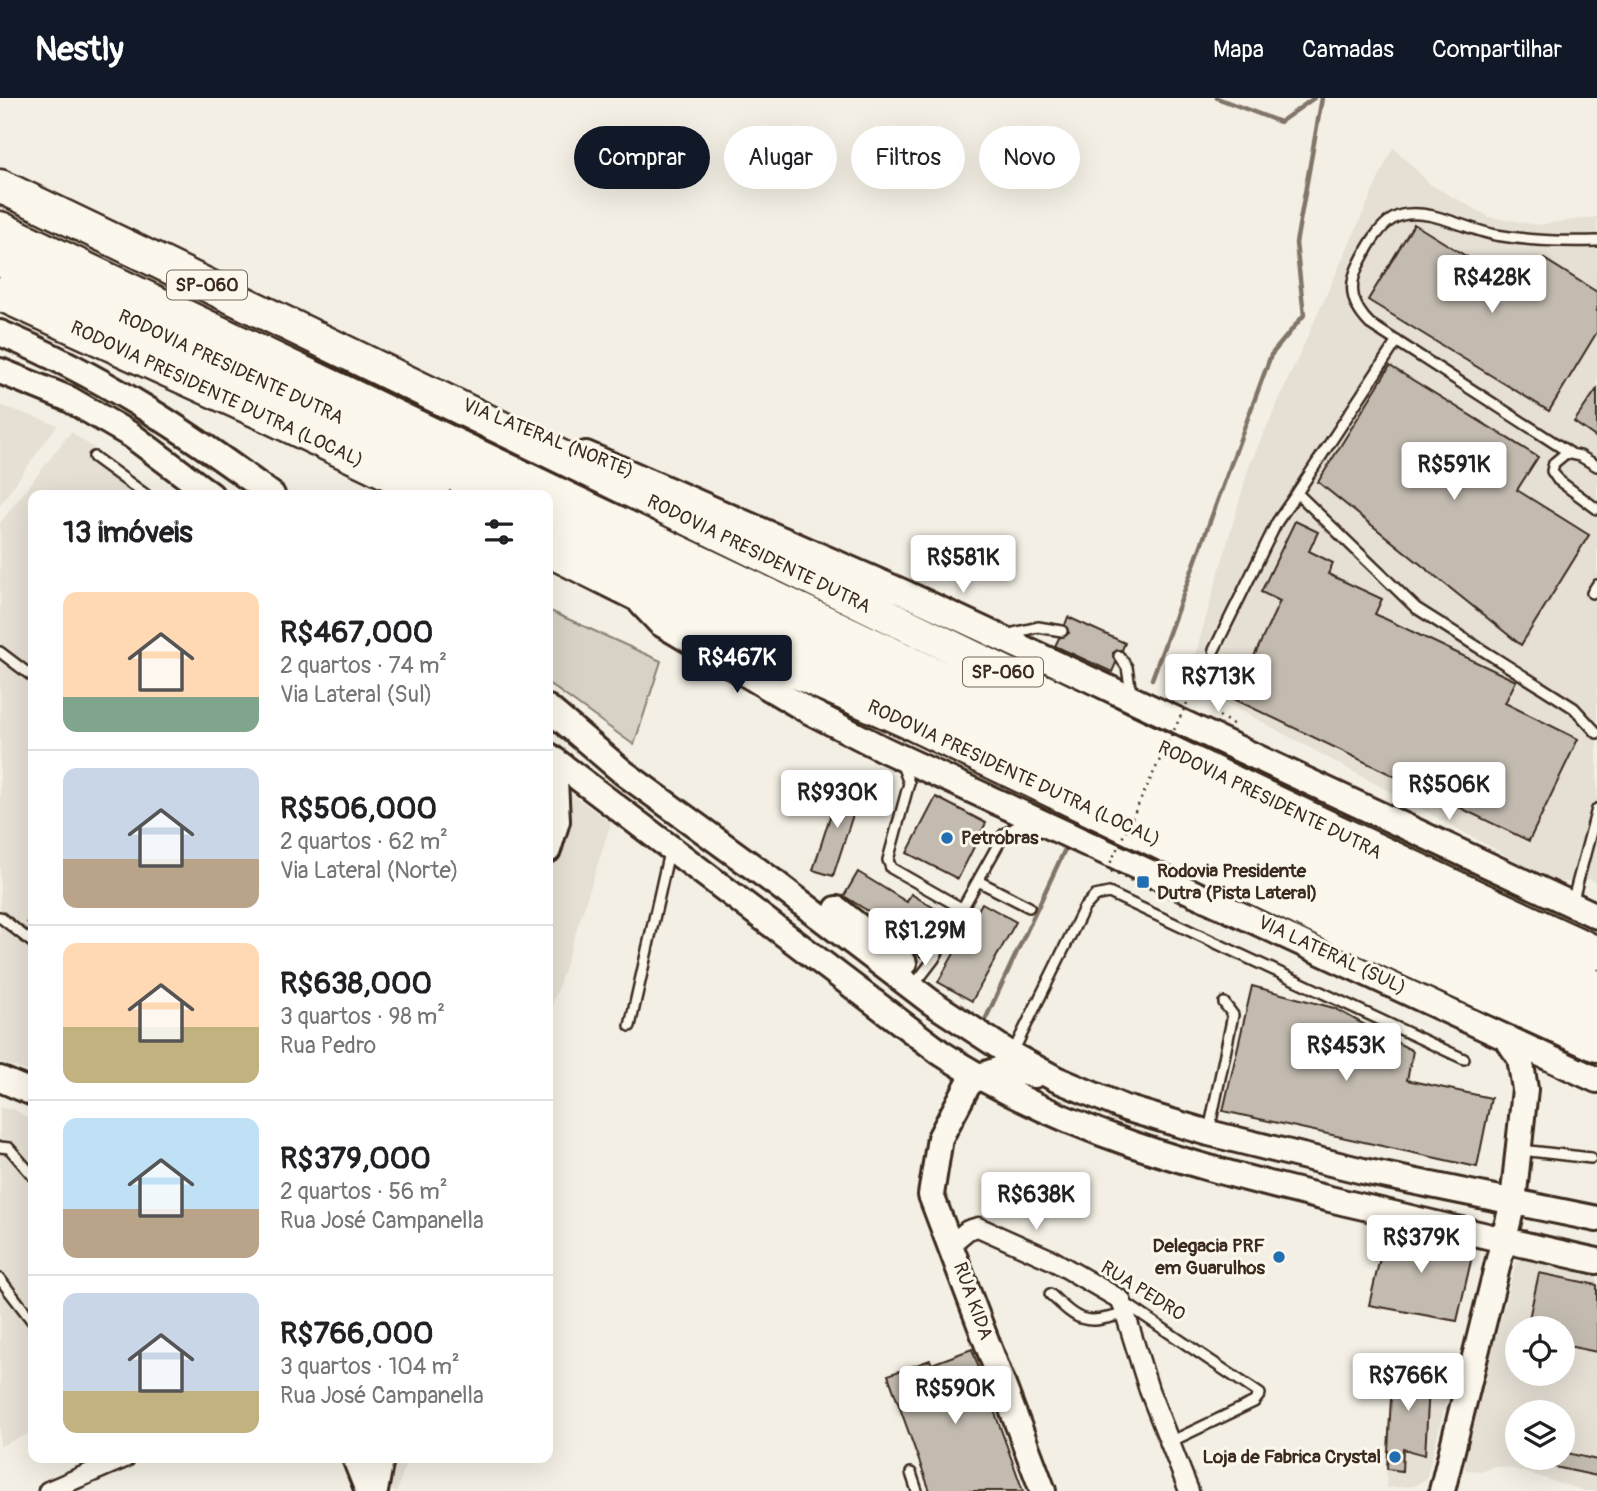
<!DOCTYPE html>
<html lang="pt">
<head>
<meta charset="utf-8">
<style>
	body { margin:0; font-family:Pangolin,sans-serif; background:#f2f2f2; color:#202124; height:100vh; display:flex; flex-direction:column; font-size:26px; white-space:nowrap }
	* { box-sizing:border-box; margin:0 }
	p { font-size:23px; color:#757577 }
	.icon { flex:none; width:38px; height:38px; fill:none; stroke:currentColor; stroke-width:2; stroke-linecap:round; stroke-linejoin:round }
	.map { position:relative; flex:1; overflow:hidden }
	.sheet { position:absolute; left:28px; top:392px; width:525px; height:973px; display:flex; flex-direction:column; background:#fff; border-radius:14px; box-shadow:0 7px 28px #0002 }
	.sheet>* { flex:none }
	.banner { position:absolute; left:574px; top:28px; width:665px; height:63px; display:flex; gap:14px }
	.controls { position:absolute; left:1505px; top:1218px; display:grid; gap:14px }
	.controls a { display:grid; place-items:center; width:70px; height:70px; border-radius:50%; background:#fff; box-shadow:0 7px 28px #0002; font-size:35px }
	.price { position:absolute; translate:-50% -60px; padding:0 16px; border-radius:7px; background:#fff; color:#222; font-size:23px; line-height:46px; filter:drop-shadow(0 2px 4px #0008) }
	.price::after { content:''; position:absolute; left:50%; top:42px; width:21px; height:16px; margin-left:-10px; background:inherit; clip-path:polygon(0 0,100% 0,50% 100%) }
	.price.active { background:#111827; color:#fff }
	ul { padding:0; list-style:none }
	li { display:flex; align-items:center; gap:21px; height:175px; padding:0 35px }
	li+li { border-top:2px solid #e0e0e0 }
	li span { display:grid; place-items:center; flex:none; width:196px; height:140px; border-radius:14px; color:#555 }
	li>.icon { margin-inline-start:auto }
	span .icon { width:84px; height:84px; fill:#fffc; stroke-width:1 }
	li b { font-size:30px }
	h2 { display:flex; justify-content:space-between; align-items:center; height:84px; padding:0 35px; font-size:30px }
	.tag { padding:0 24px; border-radius:32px; background:#fff; box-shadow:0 7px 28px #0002; font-size:24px; line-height:63px }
	.tag.active { background:#111827; color:#fff }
	header { display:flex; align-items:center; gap:42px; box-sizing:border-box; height:98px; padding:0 35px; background:#111827; color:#fff }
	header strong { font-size:33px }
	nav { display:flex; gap:38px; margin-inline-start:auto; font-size:24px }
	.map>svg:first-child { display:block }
	.built { fill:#e5dfd4; fill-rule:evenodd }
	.green { fill:#d8d1c6; stroke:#8a7e72; stroke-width:2 }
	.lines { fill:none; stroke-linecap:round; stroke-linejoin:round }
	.stream { stroke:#817468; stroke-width:4.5 }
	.building { fill:#c3bbb0; stroke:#3b2a1e; stroke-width:2 }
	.lane-casing { stroke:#3b2a1e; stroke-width:14 }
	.street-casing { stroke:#3b2a1e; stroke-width:23 }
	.secondary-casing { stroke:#3b2a1e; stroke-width:30 }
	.highway-casing { stroke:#3b2a1e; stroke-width:37 }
	.path { stroke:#3b2a1e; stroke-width:2.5; stroke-dasharray:2 5; stroke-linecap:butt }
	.lane { stroke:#fbf7ec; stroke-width:9 }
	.street { stroke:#fbf7ec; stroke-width:18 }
	.secondary { stroke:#fbf7ec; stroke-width:24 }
	.highway { stroke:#fbf7ec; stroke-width:32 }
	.path-bridge { stroke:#3b2a1e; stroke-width:2.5; stroke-dasharray:2 5; stroke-linecap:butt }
	.poi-dot { fill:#1f6fb2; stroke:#fbf7ec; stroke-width:2.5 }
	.labels { text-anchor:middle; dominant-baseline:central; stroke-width:6; stroke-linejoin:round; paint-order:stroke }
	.shield { fill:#fbf7ec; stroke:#75685c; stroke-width:2 }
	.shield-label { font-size:18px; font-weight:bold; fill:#3b2a1e }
	.street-label { font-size:19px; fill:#3b2a1e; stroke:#fbf7ec }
	.poi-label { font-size:19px; font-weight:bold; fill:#3b2a1e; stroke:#fbf7ec; text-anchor:start }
</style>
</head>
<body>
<header>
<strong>Nestly</strong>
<nav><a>Mapa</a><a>Camadas</a><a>Compartilhar</a></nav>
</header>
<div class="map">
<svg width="1597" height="1393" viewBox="0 0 1597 1393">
	<rect width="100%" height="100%" fill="#f3efe4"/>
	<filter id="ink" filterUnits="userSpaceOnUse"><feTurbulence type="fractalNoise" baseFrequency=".0143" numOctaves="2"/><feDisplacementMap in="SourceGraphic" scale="14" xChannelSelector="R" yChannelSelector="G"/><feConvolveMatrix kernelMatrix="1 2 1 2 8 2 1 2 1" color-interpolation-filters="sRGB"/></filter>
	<g filter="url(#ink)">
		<!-- built -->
		<path class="built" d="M1393 49 1431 87 1489 119 1538 127 1597 119V785L1590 781 1557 785 1191 585 1194 561 1250 366Z
			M0 307 57 327 0 407Z
			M71 334 158 397H33V975L0 964V425Z
			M548 679 611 725 548 921Z
			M0 1010 15 1012 33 1024V1334L0 1348Z
			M1528 1157 1597 1171V1393H1586L1510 1370 1493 1368 1484 1373 1466 1372 1462 1363 1516 1165ZM1517 1230H1563V1276H1517ZM1517 1314H1563V1360H1517Z
			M1393 1265 1454 1274 1426 1381 1414 1388 1386 1390Z
			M372 1360H407L397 1393H385Z"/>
		<!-- green -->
		<path class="green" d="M548 512 661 563 634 647 548 585Z"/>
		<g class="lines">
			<!-- stream -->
			<path class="stream" d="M1217 0 1280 24 1314 0
				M1152 581 1271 257 1304 217 1296 145 1322 0
				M986 920 1066 749"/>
		</g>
		<!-- building -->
		<path class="building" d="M1414 126 1524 194 1544 161 1597 194V234L1549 313 1368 202Z
			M1390 268 1538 359 1517 392 1589 437 1521 547 1318 384Z
			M1597 291V340L1574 324Z
			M1295 423 1318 434 1309 453 1333 465 1328 476 1382 501 1375 516 1516 583 1505 605 1578 641 1529 743 1234 601 1280 503 1261 494Z
			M1068 519 1125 545 1122 552 1113 555 1116 565 1112 574 1055 548 1059 540 1069 535 1065 527Z
			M840 687 861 692 833 778 813 772Z
			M936 699 986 725 958 781 907 755Z
			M858 774 907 804 911 796 947 818 921 859 889 833 892 828 844 798Z
			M982 805 1016 824 972 903 938 884Z
			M1252 888 1334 910 1413 953 1407 982 1491 1000 1477 1069 1223 1013Z
			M1387 1130 1474 1150 1457 1223 1369 1207Z
			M1539 1175 1597 1187V1254L1563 1247V1230H1527Z
			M972 1251 1023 1393H930L888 1277 930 1262 932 1266Z
			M1393 1265 1430 1271 1425 1357 1403 1351 1402 1373 1387 1371Z
			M1563 1354 1597 1362V1378L1536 1365 1537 1360H1563Z"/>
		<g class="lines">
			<!-- lane casing -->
			<g class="lane-casing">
				<path id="lane" d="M1397 243 1297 395 1416 510 1574 610 1597 635
					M1570 355 1370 226C1353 209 1347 191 1358 168 1367 150 1381 122 1402 117 1431 110 1467 132 1496 137 1530 143 1563 144 1597 143
					M94 359 146 397
					M1597 368 1580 358 1566 355 1554 365 1552 373 1558 382 1597 411
					M1592 495 1597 487
					M1005 537 1038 529 1062 533
					M1214 552 1277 424 1297 395
					M0 554 33 579
					M1119 558 1127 569 1131 595
					M902 667 909 685 888 762 891 770 963 811
					M978 783 1029 809
					M1572 805 1597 711
					M0 819 33 845
					M918 882 934 861 1004 736 1020 727 1030 728
					M630 928 669 754
					M1012 956 1084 810 1095 798 1109 795 1464 961
					M1209 1033 1233 917 1224 905
					M0 1049 9 1050 33 1078
					M1521 1052 1591 1060
					M0 1181 33 1224
					M1050 1196C1080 1224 1083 1227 1123 1216
					M1125 1205 1260 1296 1254 1304 1170 1344
					M911 1375 917 1393"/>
			</g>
			<!-- street casing -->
			<g class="street-casing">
				<path id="street" d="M951 1146 968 1132 978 1129 1052 1162 1121 1202 1149 1292 1189 1393
					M48 1393 125 1360"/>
			</g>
			<!-- secondary casing -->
			<g class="secondary-casing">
				<path id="secondary" d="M0 235C99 276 186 333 272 397
					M0 273 69 301 131 337 211 397
					M586 356 907 496 1597 818
					M642 506 660 525 805 611 885 652 1597 982
					M548 610 624 675 778 787 931 904 1012 957 1056 981 1125 1010 1209 1035 1363 1073 1597 1121
					M548 657 941 955C1063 1035 1197 1069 1338 1103 1424 1123 1510 1144 1597 1163
					M548 752 557 723 554 662
					M837 811 904 865
					M1034 977 1003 970 977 979 968 987 940 1040 931 1097 1043 1393
					M0 981 33 995
					M355 1360 368 1393
					M375 1393 381 1360
					M1442 1393 1513 1104 1525 991 1520 960 1506 939"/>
			</g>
			<!-- highway casing -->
			<g class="highway-casing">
				<path id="highway" d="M0 88C533 341 1060 608 1597 855
					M0 130 1412 804 1597 889
					M0 162 498 397
					M0 196 268 318 434 397
					M548 422 1404 832 1597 920
					M548 452 767 561 915 627 1326 824 1597 947"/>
			</g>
			<!-- path -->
			<path class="path" d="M1219 618 1236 628
				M27 825 33 817"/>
			<!-- lane -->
			<use href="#lane" class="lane"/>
			<!-- street -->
			<use href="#street" class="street"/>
			<!-- secondary -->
			<use href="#secondary" class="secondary"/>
			<!-- highway -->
			<use href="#highway" class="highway"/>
			<!-- path-bridge -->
			<path class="path-bridge" d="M1187 605 1107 772 1253 837"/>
		</g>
	</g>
	<!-- markers -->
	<g class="poi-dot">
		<circle cx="947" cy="740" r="7"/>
		<rect x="1136" y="777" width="14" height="14" rx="3.5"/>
		<circle cx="1279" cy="1159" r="7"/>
		<circle cx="1395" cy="1359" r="7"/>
	</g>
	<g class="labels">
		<!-- shield labels -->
		<g class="shield">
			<rect x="167" y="172.5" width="80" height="29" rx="5"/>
			<rect x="963" y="559.5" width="80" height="29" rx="5"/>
		</g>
		<g class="shield-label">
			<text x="207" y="187">SP-060</text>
			<text x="1003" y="574">SP-060</text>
		</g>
		<!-- street labels -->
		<g class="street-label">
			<text transform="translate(231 269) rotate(25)">RODOVIA PRESIDENTE DUTRA</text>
			<text transform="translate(217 296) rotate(25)">RODOVIA PRESIDENTE DUTRA (LOCAL)</text>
			<text transform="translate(548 340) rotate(22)">VIA LATERAL (NORTE)</text>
			<text transform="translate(759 456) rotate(26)">RODOVIA PRESIDENTE DUTRA</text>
			<text transform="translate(1014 675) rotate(25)">RODOVIA PRESIDENTE DUTRA (LOCAL)</text>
			<text transform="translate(1270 702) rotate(26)">RODOVIA PRESIDENTE DUTRA</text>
			<text transform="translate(1332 857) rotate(25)">VIA LATERAL (SUL)</text>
			<text transform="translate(1143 1193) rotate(32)">RUA PEDRO</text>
			<text transform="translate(973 1203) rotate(70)">RUA KIDA</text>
		</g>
		<!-- poi labels -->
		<g class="poi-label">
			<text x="961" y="740">Petrobras</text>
			<text x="1157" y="773">Rodovia Presidente<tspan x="1157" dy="22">Dutra (Pista Lateral)</tspan></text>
			<text x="1265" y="1148" text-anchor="end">Delegacia PRF<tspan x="1265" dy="22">em Guarulhos</tspan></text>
			<text x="1381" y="1359" text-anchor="end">Loja de Fabrica Crystal</text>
		</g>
	</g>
</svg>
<div class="controls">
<a><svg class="icon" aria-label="locate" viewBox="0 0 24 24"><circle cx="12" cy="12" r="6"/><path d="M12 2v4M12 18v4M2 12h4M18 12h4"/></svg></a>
<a><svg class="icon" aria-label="layers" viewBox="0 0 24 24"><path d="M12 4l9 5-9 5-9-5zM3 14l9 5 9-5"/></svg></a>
</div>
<b class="price" style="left:1492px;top:217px">R$428K</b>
<b class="price" style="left:1454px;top:404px">R$591K</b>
<b class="price" style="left:963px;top:497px">R$581K</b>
<b class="price active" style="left:737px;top:597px">R$467K</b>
<b class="price" style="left:1218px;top:616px">R$713K</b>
<b class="price" style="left:1449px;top:724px">R$506K</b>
<b class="price" style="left:837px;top:732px">R$930K</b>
<b class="price" style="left:925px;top:870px">R$1.29M</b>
<b class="price" style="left:1346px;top:985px">R$453K</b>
<b class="price" style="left:1036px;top:1134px">R$638K</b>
<b class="price" style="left:1421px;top:1177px">R$379K</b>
<b class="price" style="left:1408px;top:1315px">R$766K</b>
<b class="price" style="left:955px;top:1328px">R$590K</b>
<div class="banner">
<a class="tag active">Comprar</a>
<a class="tag">Alugar</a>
<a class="tag">Filtros</a>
<a class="tag">Novo</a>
</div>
<section class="sheet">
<h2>13 imóveis<svg class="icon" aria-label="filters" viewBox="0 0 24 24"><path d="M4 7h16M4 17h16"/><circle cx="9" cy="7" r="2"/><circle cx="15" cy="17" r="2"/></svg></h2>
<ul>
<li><span style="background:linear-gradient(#ffd9b3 75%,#7fa58c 0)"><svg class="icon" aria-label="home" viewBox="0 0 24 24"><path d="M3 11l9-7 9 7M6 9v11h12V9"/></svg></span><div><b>R$467,000</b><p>2 quartos · 74 m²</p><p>Via Lateral (Sul)</p></div></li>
<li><span style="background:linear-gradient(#c9d6e8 65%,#b9a48a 0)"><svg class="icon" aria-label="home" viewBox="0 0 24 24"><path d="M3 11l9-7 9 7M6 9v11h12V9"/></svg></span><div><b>R$506,000</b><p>2 quartos · 62 m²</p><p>Via Lateral (Norte)</p></div></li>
<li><span style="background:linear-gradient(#ffd9b3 60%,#c2b280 0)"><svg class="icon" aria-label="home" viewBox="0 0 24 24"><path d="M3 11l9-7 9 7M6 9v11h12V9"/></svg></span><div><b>R$638,000</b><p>3 quartos · 98 m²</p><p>Rua Pedro</p></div></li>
<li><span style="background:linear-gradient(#bfe0f5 65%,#b9a48a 0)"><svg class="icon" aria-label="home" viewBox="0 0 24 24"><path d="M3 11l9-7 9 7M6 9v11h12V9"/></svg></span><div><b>R$379,000</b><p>2 quartos · 56 m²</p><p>Rua José Campanella</p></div></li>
<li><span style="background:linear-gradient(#c9d6e8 70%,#c2b280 0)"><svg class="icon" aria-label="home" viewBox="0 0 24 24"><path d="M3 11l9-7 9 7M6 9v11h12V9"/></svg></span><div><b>R$766,000</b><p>3 quartos · 104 m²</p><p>Rua José Campanella</p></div></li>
</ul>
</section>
</div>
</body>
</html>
